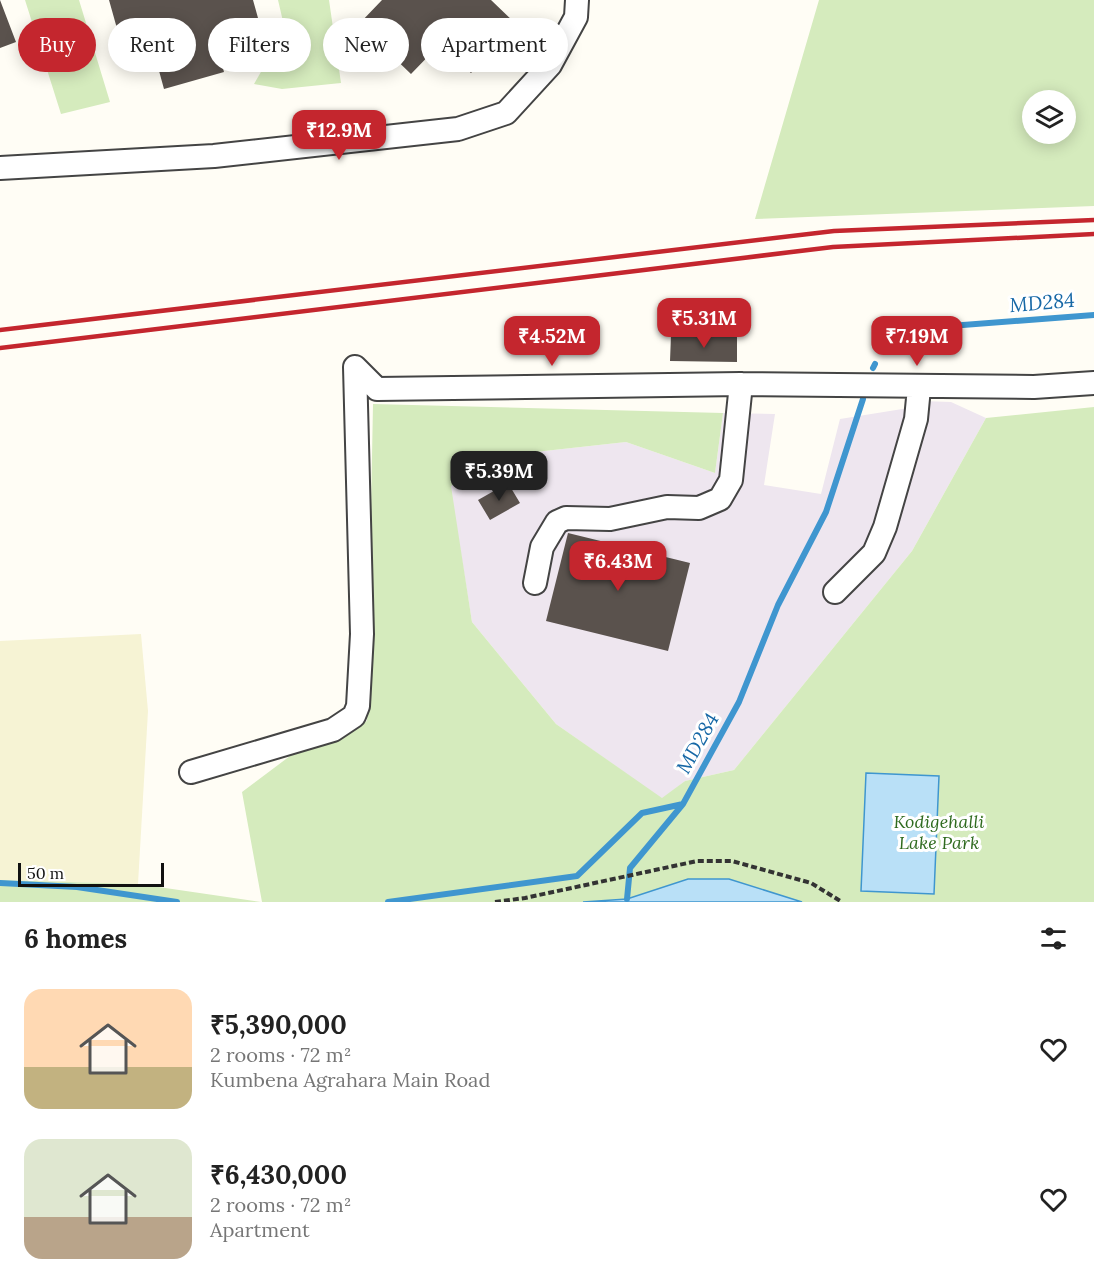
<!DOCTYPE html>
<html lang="en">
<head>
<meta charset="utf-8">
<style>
	body { margin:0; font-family:Lora,serif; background:#f2f2f2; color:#222; height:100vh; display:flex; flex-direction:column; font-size:22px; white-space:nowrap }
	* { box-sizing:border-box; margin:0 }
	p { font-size:20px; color:#767676 }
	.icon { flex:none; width:33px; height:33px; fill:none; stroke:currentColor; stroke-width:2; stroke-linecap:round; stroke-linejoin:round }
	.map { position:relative; height:902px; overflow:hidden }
	.side { display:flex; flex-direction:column; background:#fff; flex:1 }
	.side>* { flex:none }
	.guide { position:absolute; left:18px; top:18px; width:600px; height:54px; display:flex; gap:12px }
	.controls { position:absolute; left:1022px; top:90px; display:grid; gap:12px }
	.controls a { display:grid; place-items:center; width:54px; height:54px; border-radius:50%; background:#fff; box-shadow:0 3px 15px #0003; font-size:30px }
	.scale { position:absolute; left:18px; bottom:15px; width:146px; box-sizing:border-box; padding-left:6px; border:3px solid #111; border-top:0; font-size:16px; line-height:21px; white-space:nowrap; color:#111; -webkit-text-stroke:4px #fff; paint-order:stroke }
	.price { position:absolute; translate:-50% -51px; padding:0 14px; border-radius:12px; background:#c4262e; color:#fff; font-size:20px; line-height:39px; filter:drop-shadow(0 2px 3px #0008) }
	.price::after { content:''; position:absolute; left:50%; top:36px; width:18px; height:14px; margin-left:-9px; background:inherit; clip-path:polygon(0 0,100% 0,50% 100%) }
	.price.active { background:#222; color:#fff }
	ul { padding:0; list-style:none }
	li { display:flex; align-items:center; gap:18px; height:150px; padding:0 24px }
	li span { display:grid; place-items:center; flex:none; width:168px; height:120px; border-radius:18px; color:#555 }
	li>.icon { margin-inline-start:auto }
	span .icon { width:72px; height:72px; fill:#fffc; stroke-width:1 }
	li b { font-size:26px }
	h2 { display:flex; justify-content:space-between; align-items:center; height:72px; padding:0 24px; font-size:26px }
	.pill { padding:0 21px; border-radius:27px; background:#fff; box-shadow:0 3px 15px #0003; font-size:21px; line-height:54px }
	.pill.active { background:#c4262e; color:#fff }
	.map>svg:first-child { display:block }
	.industrial { fill:#eee6ef }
	.farmland { fill:#f6f3d4 }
	.green { fill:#d5ebbd; fill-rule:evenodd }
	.water { fill:#b9e0f7; stroke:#3f96cf; stroke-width:1.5 }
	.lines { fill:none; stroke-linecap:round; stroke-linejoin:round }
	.stream { stroke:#3f96cf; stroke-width:6 }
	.building { fill:#5a524d }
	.minor-casing { stroke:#444; stroke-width:26 }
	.path { stroke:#333; stroke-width:4; stroke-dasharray:6 3; stroke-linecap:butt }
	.minor { stroke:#fff; stroke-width:22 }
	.rail { stroke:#c4262e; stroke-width:4.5 }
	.labels { text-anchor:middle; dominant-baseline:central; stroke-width:6; stroke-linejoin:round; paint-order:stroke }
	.park-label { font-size:18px; font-style:italic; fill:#2f6b1f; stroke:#fff }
	.water-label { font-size:20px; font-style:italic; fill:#1768a6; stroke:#fff }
</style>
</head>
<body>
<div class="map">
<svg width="1094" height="902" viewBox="0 0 1094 902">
	<rect width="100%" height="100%" fill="#fffdf5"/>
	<!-- industrial -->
	<path class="industrial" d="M922 401 951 402 986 418 912 551 734 770 685 781 662 799 556 724 472 622 450 486 508 455 626 442 715 473 723 413 775 414 764 485 821 494 840 419 921 406Z"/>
	<!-- farmland -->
	<path class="farmland" d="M141 634 148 711 138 884 0 880V641Z"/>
	<!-- green -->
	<path class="green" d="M25 0H79L110 102 61 114Z
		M278 0H329L341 83 282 89 254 84 285 30Z
		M819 0H1094V206L755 219ZM1032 100H1065V134H1032Z
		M373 404 723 413 715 473 626 442 508 455 451 486 472 622 556 724 662 798 685 781 734 770 912 551 986 418 1094 407V902H262L242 792 298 750 367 721Z
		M0 880 138 884 261 902H0Z"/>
	<!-- water -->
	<path class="water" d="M866 773 939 776 934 894 861 891Z
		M688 879H729L802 902H583L627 899Z"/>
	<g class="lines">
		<!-- stream -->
		<path class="stream" d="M885 331 1094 315
			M873 368 875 364
			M0 883 77 887 177 902
			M627 899 630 868 683 804
			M388 902 577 876 642 813 683 804 739 702 778 605 826 512 863 399"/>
	</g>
	<!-- building -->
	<path class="building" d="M0 0 16 42 0 48Z
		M109 0H253L258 18 213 31 224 72 164 89 153 49 125 57Z
		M382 0H491L517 25 471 73 440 44 411 74 359 24Z
		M671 335 737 337V362L670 361Z
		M508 483 520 503 490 520 478 500Z
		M568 533 690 563 668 651 546 621Z"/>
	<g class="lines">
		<!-- minor casing -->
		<g class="minor-casing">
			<path id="minor" d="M0 168 214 156 458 129 506 113 550 65 576 17 577 0
				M355 367 377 389 741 384 1034 387 1094 383
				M535 583 542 547 557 522 566 518 610 519 667 507 699 508 720 499 731 480 741 384
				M835 592 874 553 885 527 916 419 919 388
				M191 772 333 730 354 716 358 706 362 634 355 367"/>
		</g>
		<!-- path -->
		<path class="path" d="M495 902 525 898 697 861H732L811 883 842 902"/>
		<!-- minor -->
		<use href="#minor" class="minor"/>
		<!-- rail -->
		<path class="rail" d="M0 330 834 231 1094 220
			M0 348 833 247 1094 234"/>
	</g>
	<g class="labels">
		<!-- park labels -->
		<g class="park-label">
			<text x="939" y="821">Kodigehalli<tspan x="939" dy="21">Lake Park</tspan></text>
		</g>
		<!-- water labels -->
		<g class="water-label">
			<text transform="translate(1042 302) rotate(-5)">MD284</text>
			<text transform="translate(697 743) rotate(-61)">MD284</text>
		</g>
	</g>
</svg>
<div class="controls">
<a><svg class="icon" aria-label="layers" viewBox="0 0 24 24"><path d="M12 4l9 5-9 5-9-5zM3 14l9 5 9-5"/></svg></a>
</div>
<div class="scale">50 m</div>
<b class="price" style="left:339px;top:161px">₹12.9M</b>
<b class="price" style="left:704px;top:349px">₹5.31M</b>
<b class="price" style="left:552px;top:367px">₹4.52M</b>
<b class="price" style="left:917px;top:367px">₹7.19M</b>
<b class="price active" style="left:499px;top:502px">₹5.39M</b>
<b class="price" style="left:618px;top:592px">₹6.43M</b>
<div class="guide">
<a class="pill active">Buy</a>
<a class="pill">Rent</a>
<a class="pill">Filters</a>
<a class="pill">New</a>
<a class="pill">Apartment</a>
</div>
</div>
<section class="side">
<h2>6 homes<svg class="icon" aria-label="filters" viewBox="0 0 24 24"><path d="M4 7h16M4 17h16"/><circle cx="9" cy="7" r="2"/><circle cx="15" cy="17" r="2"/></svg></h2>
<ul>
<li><span style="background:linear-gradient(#ffd9b3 65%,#c2b280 0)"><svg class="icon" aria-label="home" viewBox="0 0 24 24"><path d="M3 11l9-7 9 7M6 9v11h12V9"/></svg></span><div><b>₹5,390,000</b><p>2 rooms · 72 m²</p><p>Kumbena Agrahara Main Road</p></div><svg class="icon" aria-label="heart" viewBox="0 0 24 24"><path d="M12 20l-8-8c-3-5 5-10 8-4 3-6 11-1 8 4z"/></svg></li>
<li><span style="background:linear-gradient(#dfe7d0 65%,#b9a48a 0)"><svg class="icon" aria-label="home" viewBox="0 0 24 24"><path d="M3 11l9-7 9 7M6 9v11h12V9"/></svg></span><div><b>₹6,430,000</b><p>2 rooms · 72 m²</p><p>Apartment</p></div><svg class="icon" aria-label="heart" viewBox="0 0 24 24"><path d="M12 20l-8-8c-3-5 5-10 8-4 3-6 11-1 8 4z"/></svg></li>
</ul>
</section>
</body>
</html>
